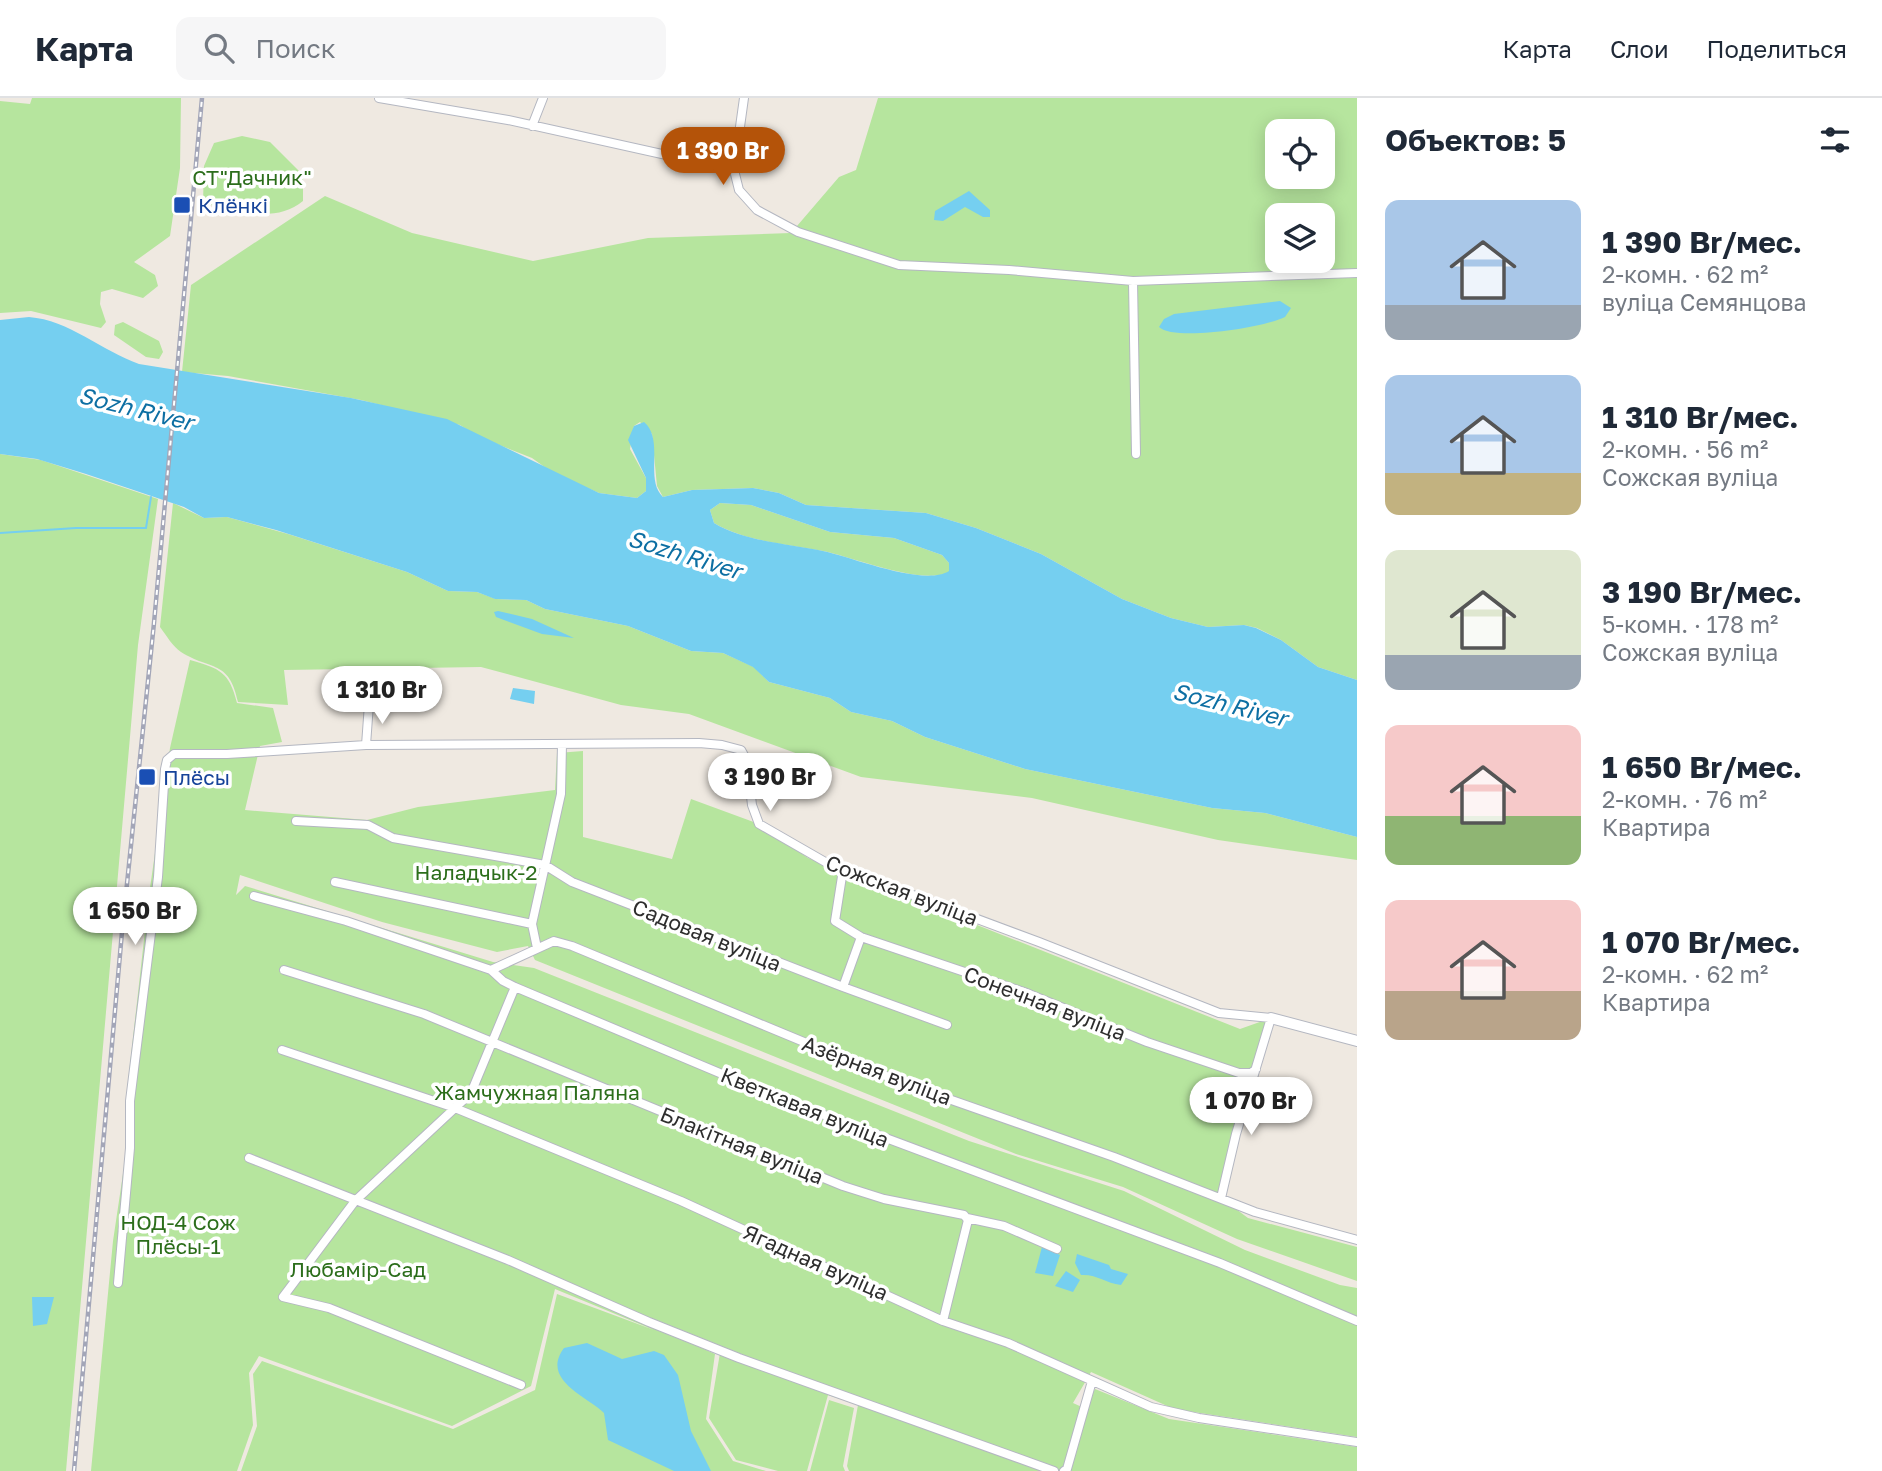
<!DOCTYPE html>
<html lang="ru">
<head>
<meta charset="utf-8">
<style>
	body { margin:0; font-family:"Golos Text",sans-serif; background:#f6f6f7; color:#1f2937; height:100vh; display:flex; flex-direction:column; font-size:26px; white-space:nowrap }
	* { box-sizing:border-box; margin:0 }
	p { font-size:23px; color:#747a83 }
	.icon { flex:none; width:38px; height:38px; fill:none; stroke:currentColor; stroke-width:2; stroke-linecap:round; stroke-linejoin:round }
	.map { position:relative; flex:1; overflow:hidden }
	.details { display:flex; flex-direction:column; background:#fff; width:525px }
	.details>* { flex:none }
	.controls { position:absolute; left:1265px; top:21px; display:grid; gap:14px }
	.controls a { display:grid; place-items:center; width:70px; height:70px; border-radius:14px; background:#fff; box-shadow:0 4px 18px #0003; font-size:35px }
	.price { position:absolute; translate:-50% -60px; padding:0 16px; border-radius:24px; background:#fff; color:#222; font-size:23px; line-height:46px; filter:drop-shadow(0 2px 4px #0008) }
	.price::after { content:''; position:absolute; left:50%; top:42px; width:21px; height:16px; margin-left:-10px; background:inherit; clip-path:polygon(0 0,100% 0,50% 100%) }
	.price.current { background:#b45309; color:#fff }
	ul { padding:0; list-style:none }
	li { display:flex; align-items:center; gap:21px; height:175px; padding:0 28px }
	li span { display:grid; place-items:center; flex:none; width:196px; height:140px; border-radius:14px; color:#555 }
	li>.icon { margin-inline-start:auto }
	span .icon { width:84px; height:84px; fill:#fffc; stroke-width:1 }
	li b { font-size:30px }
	h2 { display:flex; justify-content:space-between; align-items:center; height:84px; padding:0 28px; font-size:30px }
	header { display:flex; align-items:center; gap:42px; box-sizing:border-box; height:98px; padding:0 35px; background:#fff; border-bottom:2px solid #e0e1e3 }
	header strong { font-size:33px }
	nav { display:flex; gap:38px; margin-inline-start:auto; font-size:24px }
	.search { width:490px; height:63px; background:#f6f6f7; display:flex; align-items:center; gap:18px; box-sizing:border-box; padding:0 24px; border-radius:14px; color:#747a83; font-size:26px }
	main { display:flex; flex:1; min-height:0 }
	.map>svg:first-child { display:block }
	.green { fill:#b6e59e; fill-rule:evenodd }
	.water { fill:#75cff0; fill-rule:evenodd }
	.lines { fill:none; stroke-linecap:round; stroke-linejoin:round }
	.stream { stroke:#75cff0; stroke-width:2 }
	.street-casing { stroke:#b4b7c1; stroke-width:10 }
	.secondary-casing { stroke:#b4b7c1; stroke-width:12 }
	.street { stroke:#fff; stroke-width:8 }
	.secondary { stroke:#fff; stroke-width:10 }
	.rail-casing { stroke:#a3a6b8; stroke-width:4.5 }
	.rail { stroke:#fff; stroke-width:2; stroke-dasharray:5; stroke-linecap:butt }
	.transit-dot { fill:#1a4fb4; stroke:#fff; stroke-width:2.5 }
	.labels { text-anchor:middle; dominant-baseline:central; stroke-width:7; stroke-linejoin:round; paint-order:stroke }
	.park-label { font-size:21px; fill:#2c6e1b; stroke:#fff }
	.transit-label { font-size:21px; fill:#164399; stroke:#fff; text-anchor:start }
	.street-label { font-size:21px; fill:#2e2e2e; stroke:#fff }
	.water-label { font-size:23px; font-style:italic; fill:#0d6fa3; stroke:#fff }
</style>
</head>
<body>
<header>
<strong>Карта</strong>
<div class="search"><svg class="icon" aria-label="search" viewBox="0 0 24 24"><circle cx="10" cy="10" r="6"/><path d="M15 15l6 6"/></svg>Поиск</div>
<nav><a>Карта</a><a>Слои</a><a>Поделиться</a></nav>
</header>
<main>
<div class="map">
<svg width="1357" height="1373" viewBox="0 0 1357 1373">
	<rect width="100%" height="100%" fill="#efe9e1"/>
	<!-- green -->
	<path class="green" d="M32 0H181L180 70 170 138 134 164 155 177 158 188 143 200 112 191 101 194 100 206 106 224 101 230 31 213 0 215V3L30 6Z
		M878 0H1357V582L1318 569 1281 542 1257 530 1244 527 1208 529 1171 520 1122 501 1041 456 976 430 926 415 806 407 779 395 753 390 692 392 663 399 657 388 652 336 640 324 634 328 630 351 646 380V393L637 400 599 395 553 375 532 360 479 339 460 327 361 302 228 278 182 274 191 187 325 98 412 135 533 163 648 140 791 135 839 79 856 72ZM1278 33H1323V79H1278ZM1278 117H1323V163H1278Z
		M242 38 270 44 303 77V103C276 126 235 113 203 105L204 68 214 45Z
		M123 224 159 243 163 254 159 261 146 259 114 237 115 227Z
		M0 356 41 362 158 401 138 547 66 1373H0Z
		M173 405 204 420 227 419 288 436 407 474 448 493 477 494 496 501 526 502 545 511 628 528 691 553 723 555 754 569 769 584 830 600 851 614 892 623 925 639 1025 671 1212 710 1265 715 1357 739V762L1218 742 1032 700 861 679 689 616 621 607 481 569 284 572 288 607 238 604C229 561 211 573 181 554 173 549 166 537 160 529Z
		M720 405 751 407 830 434 894 440 942 457 950 466 949 474C923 488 853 459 823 453 788 446 746 444 714 425L710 412Z
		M190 562C220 571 229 573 237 605L273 610 282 644 260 648 245 712 367 722 418 709 555 692 557 655 583 653V739L672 761 691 701 759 726 808 760 1240 931 1271 920 1221 1100 1248 1120 1357 1149V1183L1237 1141 1123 1089 1016 1056 535 862 528 848 497 854 382 824 240 777 236 797 245 788 493 864 534 870 969 1043 1124 1093 1245 1152 1340 1187 1357 1190V1339L1174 1311 1091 1274 1073 1305 1084 1310 1095 1291 1169 1321 1357 1349V1373H849L847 1368 858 1307 828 1297 807 1373H778L736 1362 709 1320 720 1255 693 1246 715 1256 706 1321 733 1363 766 1373H241L257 1328 253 1276 262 1263 453 1331 535 1292 557 1196 654 1232 555 1191 531 1288 452 1328 259 1258 249 1275 253 1327 237 1373H91L113 1143 127 1049 126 1002 149 797 170 650Z
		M829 1302 854 1310 843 1368 845 1373H810Z"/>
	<!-- water -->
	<path class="water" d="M969 93 990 112V119H983L965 109 943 123 934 122 935 113Z
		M1280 203 1291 210 1285 219C1266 229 1175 244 1159 229L1164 221 1174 216Z
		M29 219C69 222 102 253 139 266L351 300 447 321 599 395 637 400 646 393V380L628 342 634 328 644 324C665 342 644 381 663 399L692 392 753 390 779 395 806 407 926 415 976 430 1041 456 1122 501 1171 520 1208 529 1244 527 1256 530 1281 542 1318 569 1357 582V739L1265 715 1212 710 1025 671 925 639 892 623 851 614 830 600 769 584 753 569 723 555 691 553 628 528 545 511 526 502 495 501 477 494 448 493 407 474 276 432 227 419 204 420 184 409 86 376 37 361 0 356V222ZM720 405 751 407 830 434 894 440 942 457 949 465V473C924 489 852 459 823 453 788 445 745 444 714 425L710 412Z
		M498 513 532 521 574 540 542 536 496 519 494 514Z
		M513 590 535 593 534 606 510 601Z
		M1042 1149 1060 1157 1053 1178 1035 1175Z
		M1077 1156 1109 1167 1111 1171 1128 1176 1121 1187C1105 1185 1097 1176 1081 1177L1075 1165Z
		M1066 1173 1080 1182 1073 1194 1055 1188Z
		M32 1199H54L47 1226 33 1228Z
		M587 1245 622 1261 654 1253 664 1257 678 1277 691 1333 711 1373H674L608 1342 604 1315C588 1299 540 1282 564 1250Z"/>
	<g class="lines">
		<!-- stream -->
		<path class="stream" d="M0 435 76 430H146L151 399"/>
		<!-- street casing -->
		<g class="street-casing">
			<path id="street" d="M379 0 508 22 734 72
				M744 0 734 72 739 92 757 112 798 134 899 167 1009 172 1133 183 1357 175
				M532 28 543 0
				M1133 183 1136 356
				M366 647 369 606
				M296 723 368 727 393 740 545 767 572 784 843 889 861 839
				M843 772 835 823 861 839 1024 894 1147 944 1239 975H1251L1256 971
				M335 784 532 826
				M254 798 346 823 491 872 503 883 515 889 779 1000 1220 1165 1357 1223
				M537 850 532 826 561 696 562 646
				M284 872 424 916 843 1088 884 1101 964 1117 968 1122 943 1223
				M491 872 554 843 572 848 903 985 1114 1059 1255 1114 1357 1142
				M515 889 471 995 355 1103 283 1199 329 1210 521 1287
				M843 889 947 927
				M282 952 455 1010 681 1103 943 1223 1008 1245 1151 1309 1199 1320 1357 1344
				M249 1060 508 1162 649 1224 739 1260 1054 1373
				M967 1120 1004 1128 1057 1151
				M118 1185 130 1050V1003L158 779 165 671 167 662 174 656H227L366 647 699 645 722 647 741 652 747 663 752 707 759 726 827 765 1039 844 1219 915 1271 920 1236 1036 1221 1100
				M1064 1373 1067 1371 1092 1283"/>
		</g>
		<!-- secondary casing -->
		<g class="secondary-casing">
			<path id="secondary" d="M1271 920 1357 943"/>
		</g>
		<!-- street -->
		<use href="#street" class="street"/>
		<!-- secondary -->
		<use href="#secondary" class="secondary"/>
		<!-- rail casing -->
		<g class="rail-casing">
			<path id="rail" d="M74 1373 122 834 154 525 202 0"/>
		</g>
		<!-- rail -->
		<use href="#rail" class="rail"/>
	</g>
	<!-- markers -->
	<g class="transit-dot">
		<rect x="173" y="98" width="18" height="18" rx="3.5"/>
		<rect x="138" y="670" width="18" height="18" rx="3.5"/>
	</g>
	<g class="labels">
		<!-- park labels -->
		<g class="park-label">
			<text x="252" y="79">СТ"Дачник"</text>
			<text x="476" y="774">Наладчык-2</text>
			<text x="537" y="994">Жамчужная Паляна</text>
			<text x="178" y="1124">НОД-4 Сож<tspan x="178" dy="24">Плёсы-1</tspan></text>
			<text x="358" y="1171">Любамір-Сад</text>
		</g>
		<!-- transit labels -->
		<g class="transit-label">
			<text x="198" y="107">Клёнкі</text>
			<text x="163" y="679">Плёсы</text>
		</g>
		<!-- street labels -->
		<g class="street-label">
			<text transform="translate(902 792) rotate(21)">Сожская вуліца</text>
			<text transform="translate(707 837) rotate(22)">Садовая вуліца</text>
			<text transform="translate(1045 905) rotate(21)">Сонечная вуліца</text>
			<text transform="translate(877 972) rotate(21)">Азёрная вуліца</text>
			<text transform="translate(805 1009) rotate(22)">Кветкавая вуліца</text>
			<text transform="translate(742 1047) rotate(22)">Блакітная вуліца</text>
			<text transform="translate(816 1164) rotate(24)">Ягадная вуліца</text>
		</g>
		<!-- water labels -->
		<g class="water-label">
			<text transform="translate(136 310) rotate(14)">Sozh River</text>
			<text transform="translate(685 456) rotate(17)">Sozh River</text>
			<text transform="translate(1230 606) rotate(14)">Sozh River</text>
		</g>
	</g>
</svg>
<div class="controls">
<a><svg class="icon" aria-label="locate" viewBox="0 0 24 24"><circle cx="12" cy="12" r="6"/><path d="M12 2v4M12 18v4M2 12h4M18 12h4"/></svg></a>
<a><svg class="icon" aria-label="layers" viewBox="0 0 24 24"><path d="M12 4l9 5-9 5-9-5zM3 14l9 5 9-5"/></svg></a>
</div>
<b class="price current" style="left:723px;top:89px">1 390 Br</b>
<b class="price" style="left:382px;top:628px">1 310 Br</b>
<b class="price" style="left:770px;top:715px">3 190 Br</b>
<b class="price" style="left:135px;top:849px">1 650 Br</b>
<b class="price" style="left:1251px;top:1039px">1 070 Br</b>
</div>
<section class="details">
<h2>Объектов: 5<svg class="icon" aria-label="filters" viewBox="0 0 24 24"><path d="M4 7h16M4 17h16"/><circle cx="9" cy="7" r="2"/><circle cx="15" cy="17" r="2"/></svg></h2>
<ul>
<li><span style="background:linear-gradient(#a9c7e8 75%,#9aa5b1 0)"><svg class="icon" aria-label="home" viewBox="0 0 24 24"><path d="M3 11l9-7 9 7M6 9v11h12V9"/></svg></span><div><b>1 390 Br/мес.</b><p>2-комн. · 62 m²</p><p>вуліца Семянцова</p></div></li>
<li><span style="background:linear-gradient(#a9c7e8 70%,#c2b280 0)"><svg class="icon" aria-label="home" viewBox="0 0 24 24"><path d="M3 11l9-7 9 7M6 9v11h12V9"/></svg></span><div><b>1 310 Br/мес.</b><p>2-комн. · 56 m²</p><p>Сожская вуліца</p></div></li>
<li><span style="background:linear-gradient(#dfe7d0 75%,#9aa5b1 0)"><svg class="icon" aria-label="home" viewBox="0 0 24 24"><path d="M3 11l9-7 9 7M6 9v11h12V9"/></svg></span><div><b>3 190 Br/мес.</b><p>5-комн. · 178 m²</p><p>Сожская вуліца</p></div></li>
<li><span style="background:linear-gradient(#f6c9c9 65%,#8fb573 0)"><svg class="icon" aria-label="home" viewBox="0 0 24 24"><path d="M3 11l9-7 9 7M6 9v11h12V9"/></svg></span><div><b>1 650 Br/мес.</b><p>2-комн. · 76 m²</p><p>Квартира</p></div></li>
<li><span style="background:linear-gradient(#f6c9c9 65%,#b9a48a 0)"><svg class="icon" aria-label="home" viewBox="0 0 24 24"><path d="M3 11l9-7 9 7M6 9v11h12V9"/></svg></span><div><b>1 070 Br/мес.</b><p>2-комн. · 62 m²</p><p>Квартира</p></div></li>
</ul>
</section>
</main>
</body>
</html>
